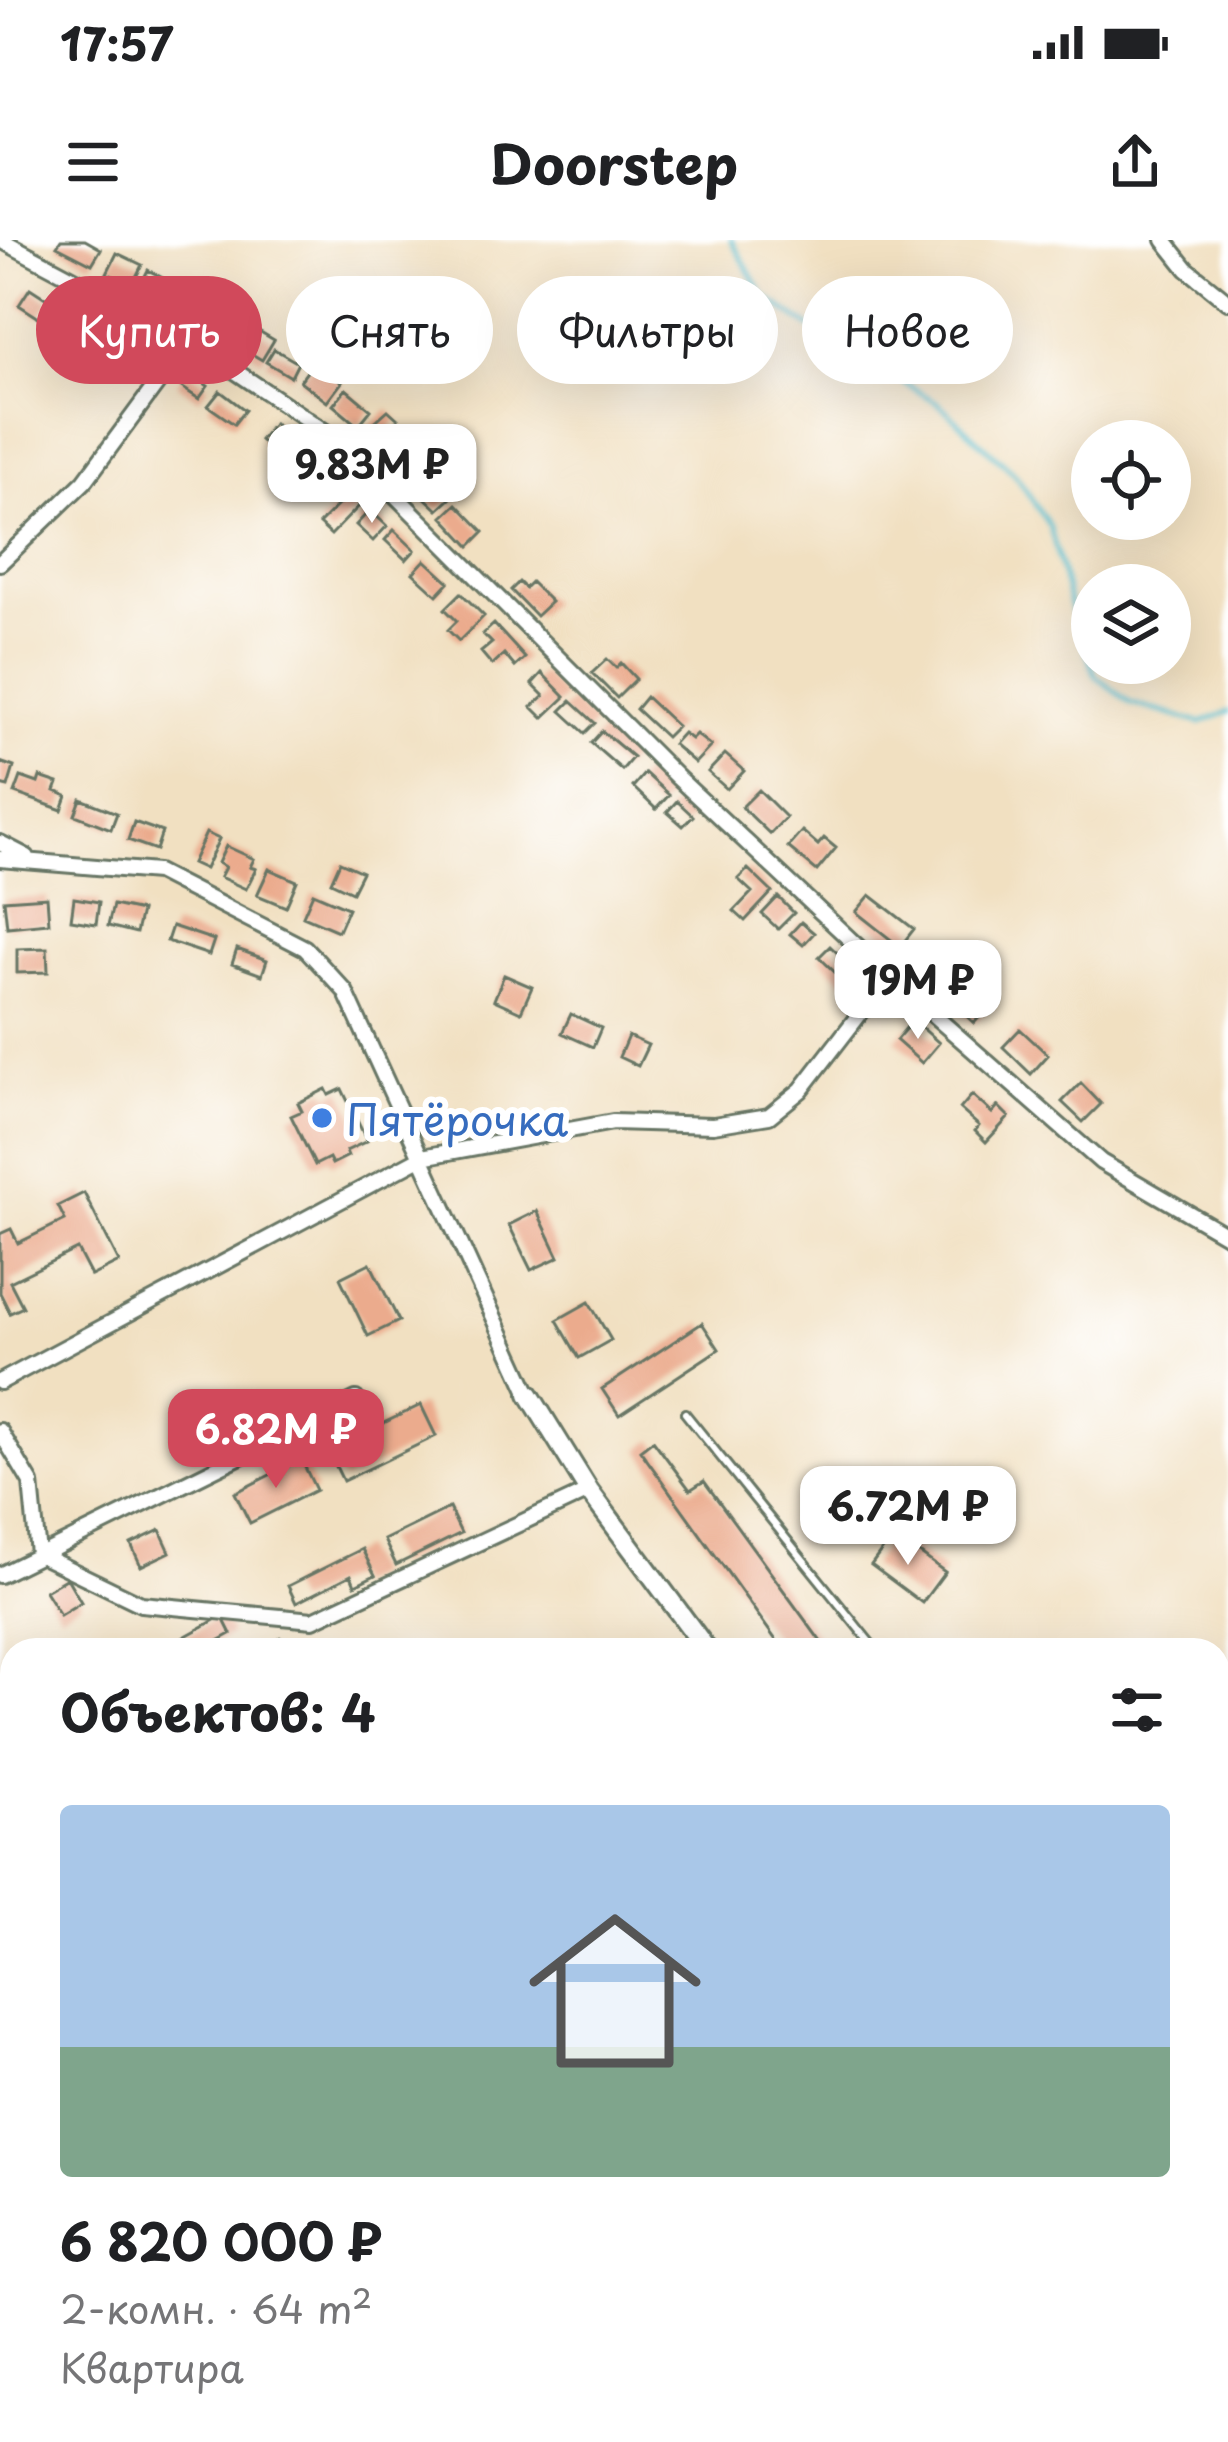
<!DOCTYPE html>
<html lang="ru">
<head>
<meta charset="utf-8">
<style>
	body { margin:0; font-family:"Playpen Sans",sans-serif; background:#f2f2f2; color:#202124; height:100vh; display:flex; flex-direction:column; font-size:45px; white-space:nowrap }
	* { box-sizing:border-box; margin:0 }
	p { font-size:39px; color:#757577 }
	.icon { flex:none; width:66px; height:66px; fill:none; stroke:currentColor; stroke-width:2; stroke-linecap:round; stroke-linejoin:round }
	.map { position:relative; flex:1; overflow:hidden }
	.details { position:absolute; left:0px; top:1398px; width:1230px; height:804px; display:flex; flex-direction:column; background:#fff; border-radius:36px 36px 0 0; box-shadow:0 12px 48px #0002 }
	.details>* { flex:none }
	.top-card { position:absolute; left:36px; top:36px; width:1158px; height:108px; display:flex; gap:24px }
	.controls { position:absolute; left:1071px; top:180px; display:grid; gap:24px }
	.controls a { display:grid; place-items:center; width:120px; height:120px; border-radius:50%; background:#fff; box-shadow:0 12px 48px #0002; font-size:60px }
	.price { position:absolute; translate:-50% -102px; padding:0 27px; border-radius:24px; background:#fff; color:#222; font-size:39px; line-height:78px; filter:drop-shadow(0 3px 6px #0008) }
	.price::after { content:''; position:absolute; left:50%; top:72px; width:36px; height:27px; margin-left:-18px; background:inherit; clip-path:polygon(0 0,100% 0,50% 100%) }
	.price.active { background:#d1495b; color:#fff }
	ul { padding:0; list-style:none }
	li { display:grid; align-content:center; gap:24px; height:636px; padding:0 60px }
	li span { display:grid; place-items:center; height:372px; border-radius:12px; color:#555 }
	li>.icon { margin-inline-start:auto }
	span .icon { width:216px; height:216px; fill:#fffc; stroke-width:1 }
	li b { font-size:51px }
	h2 { display:flex; justify-content:space-between; align-items:center; height:144px; padding:0 60px; font-size:51px }
	.tag { padding:0 42px; border-radius:54px; background:#fff; box-shadow:0 12px 48px #0002; font-size:42px; line-height:108px }
	.tag.active { background:#d1495b; color:#fff }
	.status { display:flex; justify-content:space-between; align-items:center; height:84px; padding:0 60px; background:#fff; direction:ltr }
	.status svg { height:33px; fill:currentColor }
	header { display:flex; justify-content:space-between; align-items:center; height:156px; padding:0 60px; background:#fff; font-size:54px; font-weight:700 }
	.map>svg:first-child { display:block }
	.lines { fill:none; stroke-linecap:round; stroke-linejoin:round }
	.stream { stroke:#55c0d0; stroke-width:4.5 }
	.building { fill:#ebab8d }
	.lane-casing { stroke:#687665; stroke-width:12 }
	.street-casing { stroke:#687665; stroke-width:20 }
	.secondary-casing { stroke:#687665; stroke-width:24 }
	.path { stroke:#687665; stroke-width:3; stroke-dasharray:3 9; stroke-linecap:butt }
	.lane { stroke:#fff; stroke-width:6 }
	.street { stroke:#fff; stroke-width:14 }
	.secondary { stroke:#fff; stroke-width:18 }
	.shop-dot { fill:#3f7fe0; stroke:#fff; stroke-width:4.5 }
	.labels { text-anchor:middle; dominant-baseline:central; stroke-width:12; stroke-linejoin:round; paint-order:stroke }
	.shop-label { font-size:42px; fill:#366cbe; stroke:#fff; text-anchor:start }
</style>
</head>
<body>
<div class="status"><b>17:57</b><svg viewBox="0 0 49 12"><path d="M0 12V9h3v3zM5 12V6h3v6zM10 12V3h3v9zM15 12V0h3v12zM26 1h20v11H26zM47 4h2v5h-2z"/></svg></div>
<header><svg class="icon" aria-label="menu" viewBox="0 0 24 24"><path d="M4 6h16M4 12h16M4 18h16"/></svg>Doorstep<svg class="icon" aria-label="share" viewBox="0 0 24 24"><path d="M12 15V3M7 8l5-5 5 5M5 13v7h14v-7"/></svg></header>
<div class="map">
<svg width="1228" height="2202" viewBox="0 0 1228 2202">
	<rect width="100%" height="100%" fill="#fff"/>
	<filter id="ink" filterUnits="userSpaceOnUse"><feTurbulence type="fractalNoise" baseFrequency=".00833" numOctaves="2"/><feDisplacementMap in="SourceGraphic" scale="24" xChannelSelector="R" yChannelSelector="G"/><feConvolveMatrix kernelMatrix="1 2 1 2 8 2 1 2 1" color-interpolation-filters="sRGB"/></filter>
	<filter id="wash" filterUnits="userSpaceOnUse"><feTurbulence type="fractalNoise" baseFrequency=".004" numOctaves="4" result="noise"/><feDisplacementMap in="SourceGraphic" scale="48" xChannelSelector="R" yChannelSelector="G"/><feGaussianBlur stdDeviation="2.7" result="paint"/><feColorMatrix in="noise" values="0 0 0 0 0 0 0 0 0 0 0 0 0 0 0 0 0 1.4 0 .05"/><feComposite in="paint" operator="in"/></filter>
	<g filter="url(#wash)">
		<rect width="100%" height="100%" fill="#f1e0c1"/>
		<g class="lines">
			<!-- stream -->
			<path class="stream" d="M731 0 764 56 837 106 937 162 1015 234 1050 287 1073 377 1096 436 1130 463 1201 483 1228 472"/>
		</g>
		<g id="blocks">
			<!-- building -->
			<path class="building" d="M61 0H85L101 9 92 24 57 6Z
				M117 13 142 25 132 45 107 33Z
				M148 30 176 45 168 59 141 44Z
				M30 48 50 61 39 78 19 65Z
				M186 52 201 60 194 73 179 65Z
				M217 60 232 67 219 89 205 81Z
				M87 78 117 96 110 109 96 100 89 111 73 101Z
				M247 84 274 100 262 120 235 104Z
				M132 100 165 120 153 142 119 122Z
				M274 109 298 123 291 137 266 122Z
				M314 122 342 142 327 162 300 141Z
				M186 130 208 146 199 159 177 144Z
				M346 149 371 170 358 186 333 165Z
				M220 151 245 170 234 184 208 166Z
				M388 170 398 179 388 190 400 200 386 215 361 194Z
				M274 183 286 195 272 211 260 200Z
				M403 209 412 218 416 214 428 227 412 242 391 221Z
				M303 211 330 233 316 250 288 228Z
				M339 241 362 263 331 295 319 284 341 262 329 251Z
				M432 241 450 259 438 270 420 253Z
				M457 264 484 292 470 306 443 277Z
				M370 270 387 286 373 301 356 285Z
				M394 290 415 310 406 320 385 300Z
				M425 320 449 342 437 355 413 333Z
				M519 342 525 348 531 342 551 362 536 376 511 350Z
				M461 353 484 376 459 401 448 390 457 381 445 369Z
				M494 384 525 418 515 427 504 414 492 425 481 412 492 403 483 394Z
				M607 419 616 428 621 423 636 439 617 458 592 433Z
				M542 433 565 457 543 478 532 467 544 456 532 444Z
				M646 457 677 486 666 497 636 469Z
				M571 461 595 483 585 493 561 471Z
				M602 491 633 517 622 530 591 503Z
				M683 493 691 499 696 494 711 506 695 523 673 504Z
				M725 514 744 531 727 549 708 532Z
				M0 522 14 527 8 547 0 545Z
				M645 533 669 555 656 569 633 547Z
				M21 537 38 543 40 537 58 543 55 551 67 556 62 570 15 553Z
				M759 550 786 577 770 594 742 567Z
				M81 559 117 573 111 589 75 575Z
				M677 561 693 576 683 586 667 572Z
				M134 582 162 592 156 610 128 600Z
				M802 591 818 605 824 598 836 608 817 631 788 607Z
				M206 593 219 599 205 629 192 623Z
				M226 606 254 619 250 627 256 629 246 649 220 637 225 627 218 623Z
				M340 622 362 632 352 652 331 642Z
				M269 629 297 641 286 667 257 655Z
				M748 629 772 652 745 681 734 671 752 652 738 639Z
				M313 653 348 668 338 691 303 676Z
				M870 655 914 689 900 707 856 672Z
				M47 657 49 683 7 687 4 660Z
				M778 657 794 673 778 689 762 674Z
				M74 658 99 662 96 684 71 680Z
				M113 665 141 671 136 693 108 686Z
				M801 682 814 693 803 705 790 694Z
				M172 686 214 700 209 715 167 701Z
				M830 706 857 732 846 743 819 717Z
				M47 708 48 732 17 733V709Z
				M237 709 267 720 262 735 232 724Z
				M504 735 532 747 521 772 494 760Z
				M956 742 986 770 974 783 944 755Z
				M571 774 601 788 593 807 562 793Z
				M918 784 939 803 922 823 896 800 907 787 911 791Z
				M1020 789 1048 815 1031 834 1003 807Z
				M628 796 648 805 638 826 619 817Z
				M1081 843 1101 864 1083 882 1062 862Z
				M326 849 329 855 342 849 367 901 346 911 348 916 332 924 329 918 315 925 291 876 302 871 298 863Z
				M972 855 992 873 998 866 1009 877 986 902 975 891 979 886 960 869Z
				M84 953 119 1022 91 1036 77 1009 10 1042 23 1067 10 1073 0 1053V994L11 989 18 1003 65 980 58 966Z
				M537 971 559 1017 531 1030 509 985Z
				M370 1023 399 1081 368 1096 340 1038Z
				M589 1062 611 1100 579 1118 557 1080Z
				M702 1083 719 1109 619 1175 602 1149Z
				M421 1165 436 1196 343 1241 328 1210Z
				M653 1200 690 1250 704 1241 827 1410H783L640 1210Z
				M301 1219 316 1250 250 1283 235 1253Z
				M449 1268 461 1293 396 1325 384 1300Z
				M160 1290 170 1312 141 1326 131 1304Z
				M894 1294 945 1332 922 1363 871 1325Z
				M362 1309 375 1335 355 1345 351 1335 296 1363 288 1346Z
				M67 1338 81 1362 60 1375 45 1351Z
				M222 1376 231 1394 202 1410H191L184 1397Z
				M143 2190H242L243 2202H93V2198L143 2197Z
				M276 2190H383V2202H277Z
				M410 2190H506L507 2202H410Z
				M534 2190H567V2201L534 2202Z
				M626 2190H661V2201H626Z"/>
		</g>
	</g>
	<g filter="url(#ink)">
		<use href="#blocks" fill-opacity="0" stroke="#687665" stroke-width="3"/>
		<g class="lines">
			<!-- lane casing -->
			<g class="lane-casing">
				<path id="lane" d="M685 1173 876 1410
					M1012 2202 1228 2192"/>
			</g>
			<!-- street casing -->
			<g class="street-casing">
				<path id="street" d="M1 0 189 100 345 205 678 538 889 736 1101 922 1228 996
					M1164 0 1187 29 1228 62
					M0 323 85 241 189 100
					M0 603 27 617
					M0 619 157 632 305 708 345 751 529 1154
					M0 1142 422 917 613 882 713 885 769 876 801 850 889 736
					M0 1191 31 1243 38 1314 141 1364 313 1380 589 1251
					M0 1335 356 1159
					M1218 2063 1228 2048"/>
			</g>
			<!-- secondary casing -->
			<g class="secondary-casing">
				<path id="secondary" d="M529 1154 589 1251 707 1410
					M1218 2078 1228 2091"/>
			</g>
			<!-- path -->
			<path class="path" d="M258 1410 285 1395
				M0 1654 12 1645
				M0 1917 12 1916"/>
			<!-- lane -->
			<use href="#lane" class="lane"/>
			<!-- street -->
			<use href="#street" class="street"/>
			<!-- secondary -->
			<use href="#secondary" class="secondary"/>
		</g>
	</g>
	<!-- markers -->
	<circle class="shop-dot" cx="322" cy="878" r="12"/>
	<g class="labels">
		<!-- shop labels -->
		<g class="shop-label">
			<text x="346" y="878">Пятёрочка</text>
		</g>
	</g>
</svg>
<div class="controls">
<a><svg class="icon" aria-label="locate" viewBox="0 0 24 24"><circle cx="12" cy="12" r="6"/><path d="M12 2v4M12 18v4M2 12h4M18 12h4"/></svg></a>
<a><svg class="icon" aria-label="layers" viewBox="0 0 24 24"><path d="M12 4l9 5-9 5-9-5zM3 14l9 5 9-5"/></svg></a>
</div>
<b class="price" style="left:372px;top:286px">9.83M ₽</b>
<b class="price" style="left:918px;top:802px">19M ₽</b>
<b class="price active" style="left:276px;top:1251px">6.82M ₽</b>
<b class="price" style="left:908px;top:1328px">6.72M ₽</b>
<div class="top-card">
<a class="tag active">Купить</a>
<a class="tag">Снять</a>
<a class="tag">Фильтры</a>
<a class="tag">Новое</a>
</div>
<section class="details">
<h2>Объектов: 4<svg class="icon" aria-label="filters" viewBox="0 0 24 24"><path d="M4 7h16M4 17h16"/><circle cx="9" cy="7" r="2"/><circle cx="15" cy="17" r="2"/></svg></h2>
<ul>
<li><span style="background:linear-gradient(#a9c7e8 65%,#7fa58c 0)"><svg class="icon" aria-label="home" viewBox="0 0 24 24"><path d="M3 11l9-7 9 7M6 9v11h12V9"/></svg></span><div><b>6 820 000 ₽</b><p>2-комн. · 64 m²</p><p>Квартира</p></div></li>
</ul>
</section>
</div>
</body>
</html>
